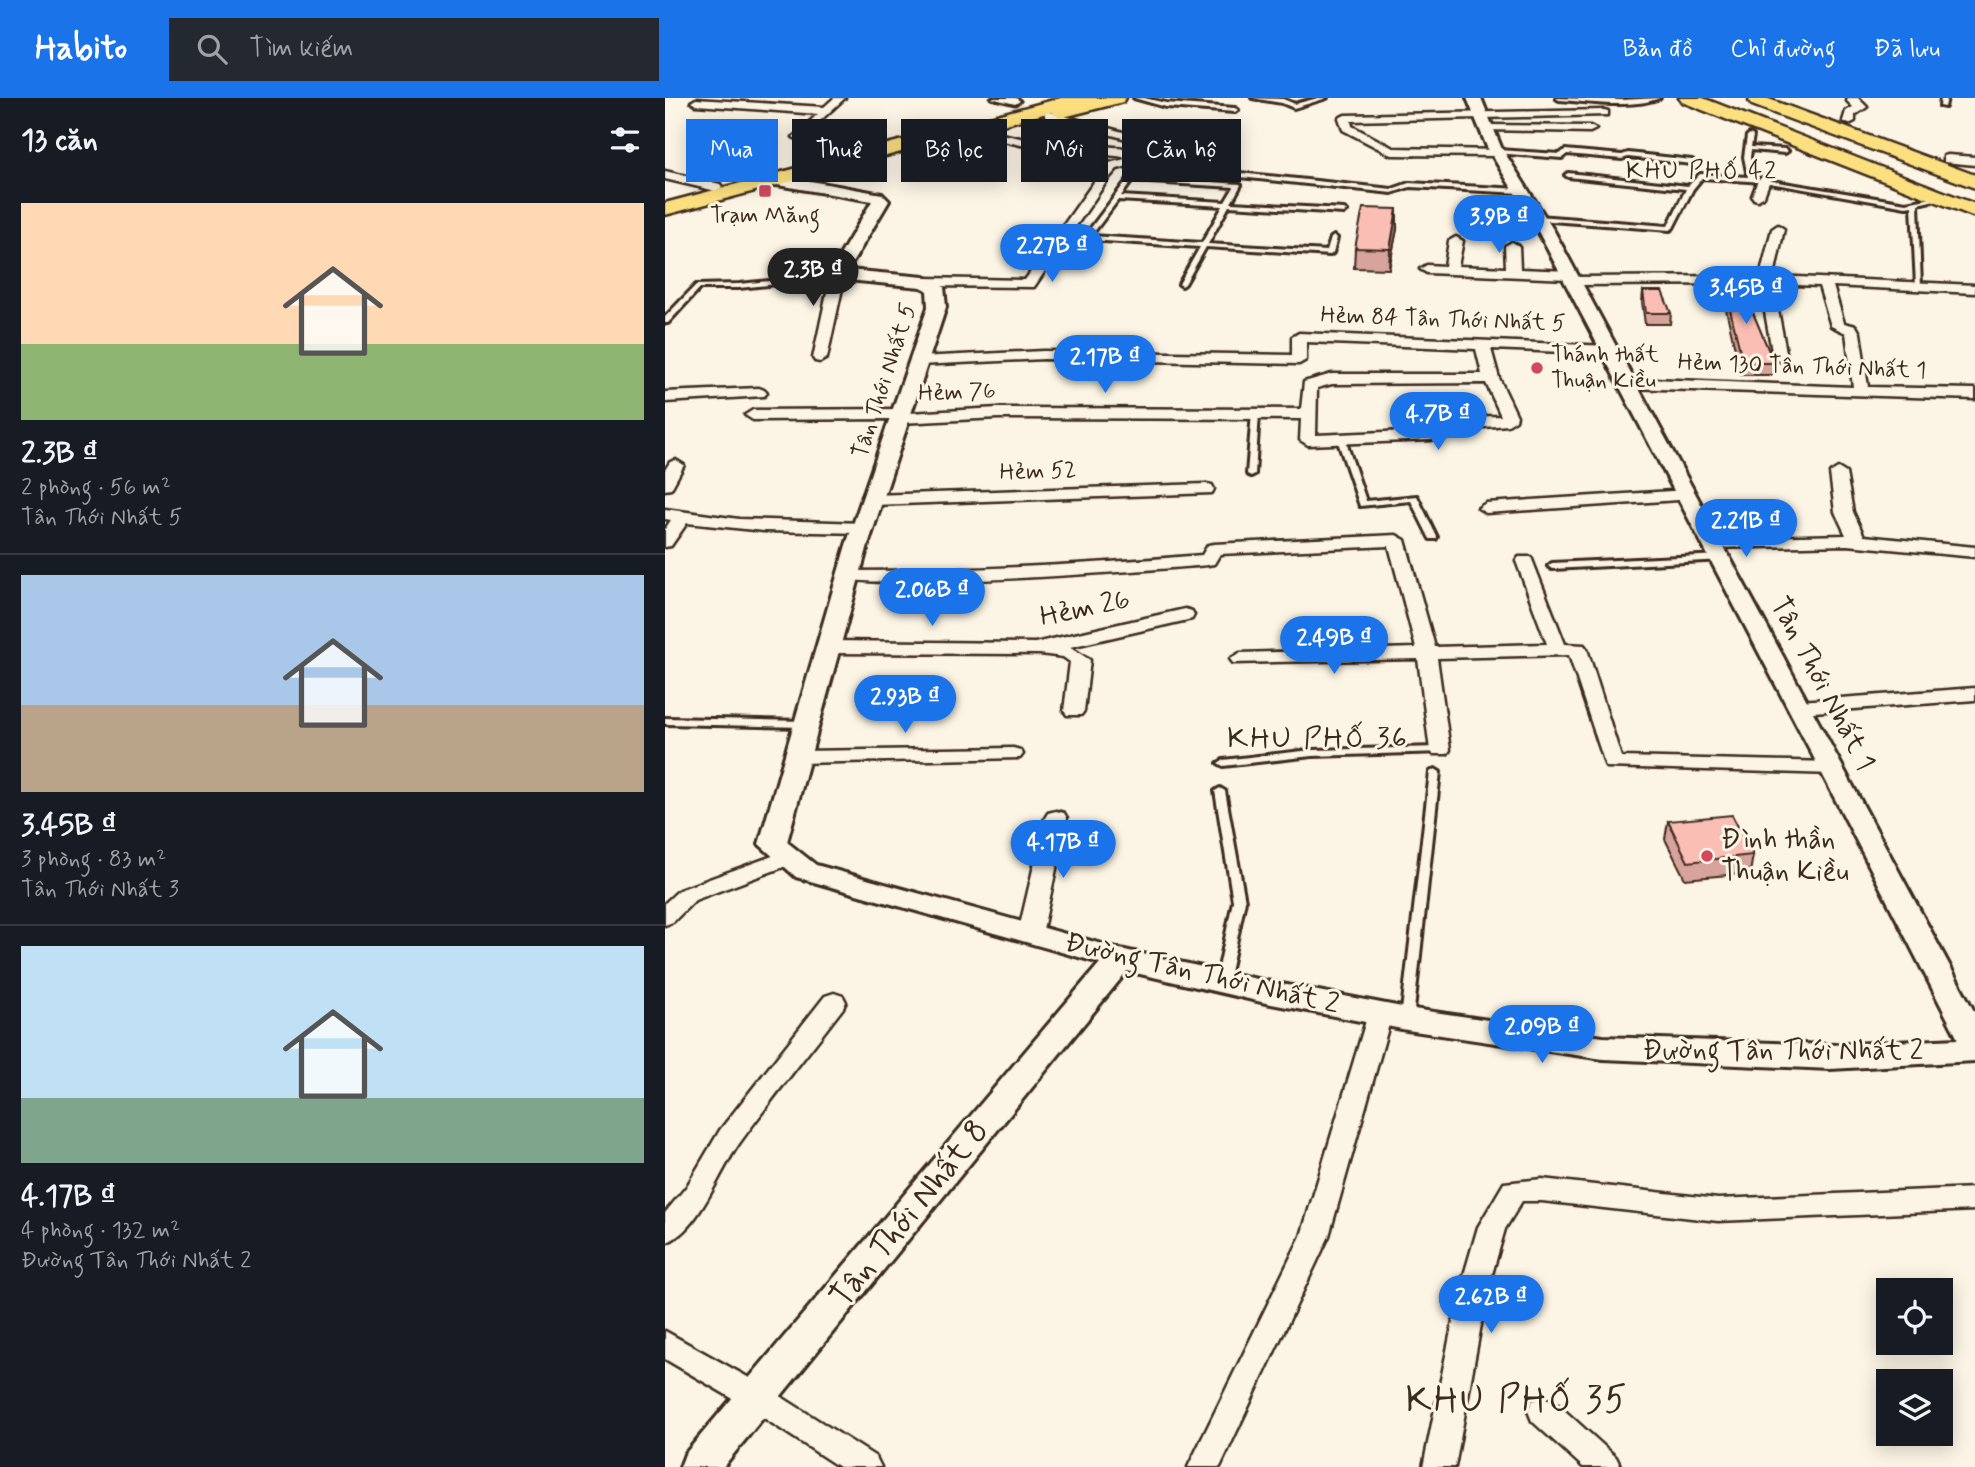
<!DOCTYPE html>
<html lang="vi">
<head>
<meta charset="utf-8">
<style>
	body { margin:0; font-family:Mynerve,sans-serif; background:#242831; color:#f1f3f6; height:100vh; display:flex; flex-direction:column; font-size:26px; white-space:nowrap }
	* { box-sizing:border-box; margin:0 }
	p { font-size:23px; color:#9ea1a6 }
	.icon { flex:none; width:38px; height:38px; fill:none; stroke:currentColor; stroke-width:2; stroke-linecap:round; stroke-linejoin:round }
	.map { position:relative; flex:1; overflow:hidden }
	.panel { display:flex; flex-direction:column; background:#171b24; width:665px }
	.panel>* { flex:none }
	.hud { position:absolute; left:21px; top:21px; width:665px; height:63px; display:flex; gap:14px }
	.buttons { position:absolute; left:1211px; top:1180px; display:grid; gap:14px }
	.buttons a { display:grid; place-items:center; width:77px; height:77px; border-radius:0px; background:#171b24; box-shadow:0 4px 18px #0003; font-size:35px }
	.price { position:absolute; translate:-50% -60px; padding:0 16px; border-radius:24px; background:#1a73e8; color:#fff; font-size:23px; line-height:46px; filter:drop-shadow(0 2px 4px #0008) }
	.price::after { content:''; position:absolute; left:50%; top:42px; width:21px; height:16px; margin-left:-10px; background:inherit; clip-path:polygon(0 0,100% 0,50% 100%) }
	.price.active { background:#222; color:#fff }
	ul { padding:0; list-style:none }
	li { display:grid; align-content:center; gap:14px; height:371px; padding:0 21px }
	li+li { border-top:2px solid #363941 }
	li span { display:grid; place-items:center; height:217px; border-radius:0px; color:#555 }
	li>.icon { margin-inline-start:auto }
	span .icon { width:126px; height:126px; fill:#fffc; stroke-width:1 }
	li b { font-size:30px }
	h2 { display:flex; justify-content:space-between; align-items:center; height:84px; padding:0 21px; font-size:30px }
	.tag { padding:0 24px; border-radius:0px; background:#171b24; box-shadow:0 4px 18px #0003; font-size:24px; line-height:63px }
	.tag.active { background:#1a73e8; color:#fff }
	header { display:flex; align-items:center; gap:42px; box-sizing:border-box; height:98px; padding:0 35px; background:#1a73e8; color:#fff }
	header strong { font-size:33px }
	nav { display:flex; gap:38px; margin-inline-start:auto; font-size:24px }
	.search { width:490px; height:63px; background:#242831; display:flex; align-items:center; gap:18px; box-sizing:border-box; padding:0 24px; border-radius:0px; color:#9ea1a6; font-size:26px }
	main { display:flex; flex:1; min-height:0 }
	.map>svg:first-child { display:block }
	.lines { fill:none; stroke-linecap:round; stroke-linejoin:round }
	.service-casing { stroke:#3b2a1e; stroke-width:6 }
	.minor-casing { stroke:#3b2a1e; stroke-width:5 }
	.tertiary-casing { stroke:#3b2a1e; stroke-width:6 }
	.primary-casing { stroke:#3b2a1e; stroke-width:5 }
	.trunk-casing { stroke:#3b2a1e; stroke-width:5 }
	.service { fill:#fcf5e5; fill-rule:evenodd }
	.minor { fill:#fcf5e5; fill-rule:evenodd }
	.tertiary { fill:#fcf5e5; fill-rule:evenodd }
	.primary { fill:#fce080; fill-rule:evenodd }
	.trunk { fill:#fce080; fill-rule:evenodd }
	.wall { fill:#d7a39c; stroke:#3b2a1e; stroke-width:2 }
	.shaded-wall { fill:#af857f; stroke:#3b2a1e; stroke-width:2 }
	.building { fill:#fabeb5; stroke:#3b2a1e; stroke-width:2 }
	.poi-dot { fill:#d1495b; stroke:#fcf5e5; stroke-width:2.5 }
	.labels { text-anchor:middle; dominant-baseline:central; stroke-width:6; stroke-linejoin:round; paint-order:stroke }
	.far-poi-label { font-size:23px; fill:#3b2a1e; stroke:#fcf5e5 }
	.far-street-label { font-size:23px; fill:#3b2a1e; stroke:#fcf5e5 }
	.far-neighbourhood-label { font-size:24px; letter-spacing:2px; fill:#3b2a1e; stroke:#fcf5e5 }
	.street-label { font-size:28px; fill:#3b2a1e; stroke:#fcf5e5 }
	.poi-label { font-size:28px; fill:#3b2a1e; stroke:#fcf5e5; text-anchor:start }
	.neighbourhood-label { font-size:30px; letter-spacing:2px; fill:#3b2a1e; stroke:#fcf5e5 }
	.near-street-label { font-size:33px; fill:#3b2a1e; stroke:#fcf5e5 }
	.near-neighbourhood-label { font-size:37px; letter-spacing:2px; fill:#3b2a1e; stroke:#fcf5e5 }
</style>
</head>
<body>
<header>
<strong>Habito</strong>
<div class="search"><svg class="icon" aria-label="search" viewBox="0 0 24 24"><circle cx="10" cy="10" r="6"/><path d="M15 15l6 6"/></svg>Tìm kiếm</div>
<nav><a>Bản đồ</a><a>Chỉ đường</a><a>Đã lưu</a></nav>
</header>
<main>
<section class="panel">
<h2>13 căn<svg class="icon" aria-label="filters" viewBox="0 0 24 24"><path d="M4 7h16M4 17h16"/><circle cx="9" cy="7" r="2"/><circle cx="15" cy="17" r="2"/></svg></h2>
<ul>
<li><span style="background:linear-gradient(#ffd9b3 65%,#8fb573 0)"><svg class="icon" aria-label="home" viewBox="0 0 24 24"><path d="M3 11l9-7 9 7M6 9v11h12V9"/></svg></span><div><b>2.3B ₫</b><p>2 phòng · 56 m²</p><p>Tân Thới Nhất 5</p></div></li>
<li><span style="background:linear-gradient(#a9c7e8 60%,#b9a48a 0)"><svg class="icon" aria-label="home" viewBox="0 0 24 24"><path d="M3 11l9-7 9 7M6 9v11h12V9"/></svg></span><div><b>3.45B ₫</b><p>3 phòng · 83 m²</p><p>Tân Thới Nhất 3</p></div></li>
<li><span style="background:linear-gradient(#bfe0f5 70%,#7fa58c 0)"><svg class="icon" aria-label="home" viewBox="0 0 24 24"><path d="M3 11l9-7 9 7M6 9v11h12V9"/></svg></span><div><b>4.17B ₫</b><p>4 phòng · 132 m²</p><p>Đường Tân Thới Nhất 2</p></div></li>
</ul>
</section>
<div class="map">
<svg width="1310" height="1369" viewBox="0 0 1310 1369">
	<rect width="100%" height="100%" fill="#fcf5e5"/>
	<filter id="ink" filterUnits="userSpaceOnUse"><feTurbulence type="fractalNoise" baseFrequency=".0143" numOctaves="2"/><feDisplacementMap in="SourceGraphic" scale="14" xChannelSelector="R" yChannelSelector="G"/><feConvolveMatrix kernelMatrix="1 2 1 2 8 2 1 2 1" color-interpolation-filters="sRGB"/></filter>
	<g filter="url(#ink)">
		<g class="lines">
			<!-- service casing -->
			<g class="service-casing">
				<path id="service" d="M469 0H479L501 5 570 10 573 12 570 14 501 9Z
					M587 0 618 1 630 6 653 0H662L629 10 617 5Z
					M891 0 956 2 995 0C967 11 924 4 894 2Z
					M1276 0H1282L1280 9 1275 8Z
					M1085 36 1088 38 1086 49 1120 51 1123 53 1120 55 1086 52 1085 59 1089 80 1241 105 1278 98V100L1253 106 1256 189 1251 188 1247 108 1241 109 1099 84 1037 80 1028 91 1008 130 1005 132 873 122 870 120 873 118 1003 128 1021 91 903 79 900 77 903 75 1023 88 1035 76 1083 79 1079 59 1082 38Z
					M832 52 895 56 900 52 957 57 963 55 1027 62 1030 64 1027 66 963 59 957 61 902 56 897 60 830 55V53Z
					M474 68 565 74 727 91 744 85 855 91 858 93 855 95 745 89 727 95 565 78 476 72 470 79 575 86 576 87 566 105 679 111 682 113 679 115 564 108 543 146 662 153 666 140 669 138 672 140 668 155 665 157 541 149 520 186 517 188 514 186 535 149 423 142 411 157 406 156 472 69ZM467 83 569 89 560 104 456 98ZM453 102 558 108 537 145 426 138Z
					M178 176 180 177V179L74 190H35L3 225H0V219L31 187 74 186Z
					M587 314H593L594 316 590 376 586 378 582 376Z
					M673 339H679L680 341 701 403 752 398 772 439 771 441H765L746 403 695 408 672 341Z
					M1056 457 1060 460 1059 462 887 471 883 468 887 465Z
					M0 620 142 623 147 626 142 629 0 626Z
					M775 649 780 652 779 654 647 658 558 668 553 665 558 662 647 652Z
					M770 671 775 674 748 921 746 924H738L736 921 765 674Z
					M555 690 560 693 580 803 563 884 561 887H553L551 884 568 803 550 693Z"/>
			</g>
			<!-- minor casing -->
			<g class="minor-casing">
				<path id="minor" d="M169 0H180L134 42 128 39 153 16 31 7 26 4 31 1 159 9Z
					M326 0H351L355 3 350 6Z
					M1183 0H1193L1202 9 1190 17V23L1184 26 1178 23 1181 13 1188 9 1182 3Z
					M939 12 943 13V17L686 23 687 28 728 50 836 52 838 54 832 58 726 57 678 32 674 20 680 17Z
					M384 14 469 37 548 42 554 45 548 48 469 43 380 19V15Z
					M824 27 925 28 931 31 925 34 820 32V28Z
					M303 29 360 41 460 50 472 57 470 66 452 71 444 80 369 189 259 188 252 184 259 180 360 182 436 74 444 65 460 61V59L360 48 299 34 297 32Z
					M1283 57 1310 59V67L1279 64V58Z
					M0 73 55 86 57 89 51 93 0 81Z
					M1099 78 1105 82 1099 98 1093 102 1089 101 1087 98 1093 82Z
					M1113 127 1119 131 1109 178 1310 187V195L1168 188 1179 225 1191 228 1195 235 1203 289 1310 291V301L962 290 954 285 962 280 1188 289 1181 235 1166 228 1154 188 1108 186 1122 259 1115 263 1108 259 1095 186 908 187 903 186V181L762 175 755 171 762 167 780 168 784 143 791 139 798 143 793 168 841 170 840 148 847 144 854 148 855 171 904 173 909 174V179L1095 178 1107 131Z
					M178 174 185 178 178 186 162 260 155 264 150 263 148 260 164 185Z
					M634 235 944 248 951 252 944 256 826 251 834 280 852 318 851 322 843 327 783 332 779 338 766 342 643 347 635 342 636 321 333 320 235 325 228 321 88 322 80 317 88 312 237 311 244 315 333 310 636 311 639 284 667 276H817L811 251 641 244V262L634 266 379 261 254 267 247 263 254 259 379 253 627 257V239ZM821 285 836 318C817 319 776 315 765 332L651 337 652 290 667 286Z
					M94 290 99 292 102 295 99 298 0 304V294Z
					M11 362 19 367 6 391 0 392V372L5 364Z
					M1173 370 1181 375 1188 414 1199 438 1310 449V459L1182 447 1048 450 1039 445 1048 440 1181 437 1170 414 1165 375Z
					M541 386 547 387 549 391 547 395 208 407 200 402 208 397Z
					M1022 392 1030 397 1028 401 821 415 813 410 821 405Z
					M0 411 74 421 198 425 207 430 198 435 99 433 22 425 6 448 0 449V431L6 422 0 421Z
					M731 437 740 442 770 549 882 546 851 463 854 459H866L900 546 919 547 922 551 956 659 1168 664 1175 666 1178 670 1175 674 1168 676 941 669 904 557 772 560 785 652 782 656H768L765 652 753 561 568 565 565 561 575 555 751 550 724 448 555 456 549 466 543 467C500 471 190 495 175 478L184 473C302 473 419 467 537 457L543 447 549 446Z
					M520 511 527 513 529 517 527 521 405 549 425 562 419 613 416 617H402L399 613 405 564 398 559 375 556 164 555 155 549 164 543 370 545Z
					M1310 590V602L1135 615 1128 613 1125 609 1128 605 1135 603Z
					M348 650 355 652 358 656 355 660 133 665 126 663 123 659 126 655 133 653Z
					M391 713 399 715 402 720 377 836 373 842 365 844 357 842 353 836 380 720 383 715Z
					M124 752 132 754 135 759 132 764 30 802 8 824 0 827V805L14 792Z
					M169 895 178 898 181 904 178 910C144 954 109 998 76 1043 55 1071 34 1134 0 1145V1115L22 1088 55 1032 160 898Z
					M715 907 724 910 727 916 664 1138 555 1369H523L636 1138 703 916 706 910Z
					M877 1081 1053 1101 1310 1090V1112L1053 1123 877 1103H857L840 1131 822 1194 790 1369H758L794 1194 813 1129 839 1085Z
					M0 1233 104 1291 211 1359 216 1369H174L82 1309 0 1261Z
					M878 1300 889 1303 951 1359 956 1369H918L867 1323 863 1313 867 1303Z"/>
			</g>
			<!-- tertiary casing -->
			<g class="tertiary-casing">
				<path id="tertiary" d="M802 0H816L836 49 889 133 1310 915V963L1165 971 938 961 742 932 601 905 462 873 58 1369H15L20 1356 435 865 131 779 94 746 181 447 263 209 262 192 256 189 172 181 164 176 207 103 112 87 107 85 104 82 107 79 112 77 217 96 224 103 183 172 259 179 279 189 281 209 203 447 122 744 151 767 455 851 601 883 742 910 938 939 1165 947 1293 941 1146 654 873 133 822 49Z"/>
			</g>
			<!-- primary casing -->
			<g class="primary-casing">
				<path id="primary" d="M1014 0H1038L1310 106V119L1017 4Z
					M1086 0H1101L1310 77V90L1087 7 1084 3Z"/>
			</g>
			<!-- trunk casing -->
			<g class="trunk-casing">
				<path id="trunk" d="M396 0H461L458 4 395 20 386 14 0 117V105Z"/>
			</g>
			<!-- service -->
			<use href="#service" class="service"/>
			<!-- minor -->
			<use href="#minor" class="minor"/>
			<!-- tertiary -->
			<use href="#tertiary" class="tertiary"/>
			<!-- primary -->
			<use href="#primary" class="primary"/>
			<!-- trunk -->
			<use href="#trunk" class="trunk"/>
		</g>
		<!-- wall -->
		<path class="wall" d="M732 131 724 171 689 170 690 150Z
			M1058 183 1085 208 1109 265 1107 277H1076L1057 194Z
			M978 193 1006 215 1005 226H980L977 204Z
			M1003 723 1088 757 1085 775 1020 781 1000 741Z"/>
		<!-- shaded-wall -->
		<path class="shaded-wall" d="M732 111V131L724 171 725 151Z"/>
		<!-- building -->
		<path class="building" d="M698 110 732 111 725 151 690 150Z
			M1058 183 1078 184 1085 208 1109 265H1078Z
			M978 193H997L1006 215H981Z
			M1067 717 1088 757 1023 764 1003 723Z"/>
	</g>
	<!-- markers -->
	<g class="poi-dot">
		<rect x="93" y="86" width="14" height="14" rx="3.5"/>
		<circle cx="872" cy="270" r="7"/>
		<circle cx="1042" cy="758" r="7"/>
	</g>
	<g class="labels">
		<!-- far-poi labels -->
		<g class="far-poi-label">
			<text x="100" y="118">Trạm Măng</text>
			<text x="886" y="257" text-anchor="start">Thánh thất<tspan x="886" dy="26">Thuận Kiều</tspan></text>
		</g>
		<!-- far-street labels -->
		<g class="far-street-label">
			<text transform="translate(778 222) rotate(2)">Hẻm 84 Tân Thới Nhất 5</text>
			<text transform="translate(1137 269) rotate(2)">Hẻm 130 Tân Thới Nhất 1</text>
			<text transform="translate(220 283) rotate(-72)">Tân Thới Nhất 5</text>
			<text transform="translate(292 295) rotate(-2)">Hẻm 76</text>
			<text transform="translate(373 374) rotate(-2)">Hẻm 52</text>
		</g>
		<!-- far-neighbourhood labels -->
		<g class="far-neighbourhood-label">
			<text x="1037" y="73">KHU PHỐ 42</text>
		</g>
		<!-- street labels -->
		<g class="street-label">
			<text transform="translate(420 511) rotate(-12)">Hẻm 26</text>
			<text transform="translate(1157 586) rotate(62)">Tân Thới Nhất 1</text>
			<text transform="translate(537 876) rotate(13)">Đường Tân Thới Nhất 2</text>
			<text x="1118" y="953">Đường Tân Thới Nhất 2</text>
		</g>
		<!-- poi labels -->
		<g class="poi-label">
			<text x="1056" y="742">Đình thần<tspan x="1056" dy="32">Thuận Kiều</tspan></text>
		</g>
		<!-- neighbourhood labels -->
		<g class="neighbourhood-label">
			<text x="653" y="640">KHU PHỐ 36</text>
		</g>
		<!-- near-street labels -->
		<g class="near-street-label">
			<text transform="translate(245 1116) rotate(-51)">Tân Thới Nhất 8</text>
		</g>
		<!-- near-neighbourhood labels -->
		<g class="near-neighbourhood-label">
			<text x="852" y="1303">KHU PHỐ 35</text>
		</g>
	</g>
</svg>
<div class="buttons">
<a><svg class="icon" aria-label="locate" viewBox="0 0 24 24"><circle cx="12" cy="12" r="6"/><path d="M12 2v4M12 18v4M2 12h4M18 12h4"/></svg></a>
<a><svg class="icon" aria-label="layers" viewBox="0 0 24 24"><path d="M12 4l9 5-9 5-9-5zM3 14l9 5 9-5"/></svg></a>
</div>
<b class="price" style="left:834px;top:157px">3.9B ₫</b>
<b class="price" style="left:387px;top:186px">2.27B ₫</b>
<b class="price active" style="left:148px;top:210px">2.3B ₫</b>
<b class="price" style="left:1081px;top:228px">3.45B ₫</b>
<b class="price" style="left:440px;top:297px">2.17B ₫</b>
<b class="price" style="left:773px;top:354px">4.7B ₫</b>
<b class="price" style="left:1081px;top:461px">2.21B ₫</b>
<b class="price" style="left:267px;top:530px">2.06B ₫</b>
<b class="price" style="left:669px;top:578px">2.49B ₫</b>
<b class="price" style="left:240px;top:637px">2.93B ₫</b>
<b class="price" style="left:398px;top:782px">4.17B ₫</b>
<b class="price" style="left:877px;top:967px">2.09B ₫</b>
<b class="price" style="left:826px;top:1237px">2.62B ₫</b>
<div class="hud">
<a class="tag active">Mua</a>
<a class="tag">Thuê</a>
<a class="tag">Bộ lọc</a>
<a class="tag">Mới</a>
<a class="tag">Căn hộ</a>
</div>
</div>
</main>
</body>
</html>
